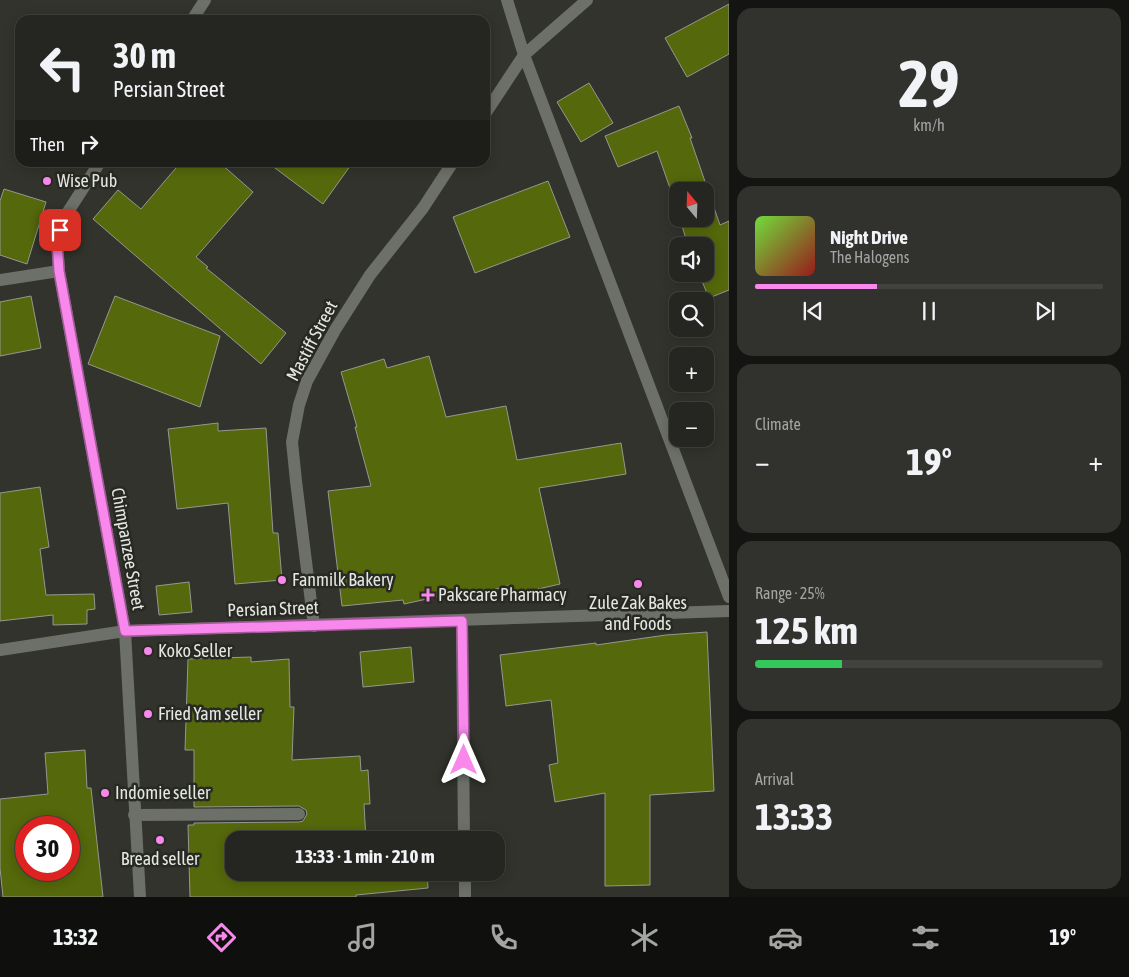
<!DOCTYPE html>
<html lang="en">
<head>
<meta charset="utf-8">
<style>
	:root { --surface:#252621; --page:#31322e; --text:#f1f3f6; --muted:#a3a5a5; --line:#42433f; --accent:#f888eb }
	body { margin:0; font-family:"Asap Condensed",sans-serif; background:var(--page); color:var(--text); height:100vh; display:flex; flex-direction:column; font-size:19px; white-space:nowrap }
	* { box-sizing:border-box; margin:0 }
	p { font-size:16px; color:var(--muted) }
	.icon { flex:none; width:28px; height:28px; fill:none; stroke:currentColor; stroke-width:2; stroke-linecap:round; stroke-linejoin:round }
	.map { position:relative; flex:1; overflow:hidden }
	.sheet { display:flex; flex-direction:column; gap:8px; padding:8px; background:#141512; width:400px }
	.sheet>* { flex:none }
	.top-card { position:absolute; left:15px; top:15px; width:475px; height:152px; border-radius:15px; box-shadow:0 2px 12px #0003,0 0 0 1px var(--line); background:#252621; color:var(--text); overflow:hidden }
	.needle { width:32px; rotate:341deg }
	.controls { position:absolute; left:669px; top:182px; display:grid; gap:10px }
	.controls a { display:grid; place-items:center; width:45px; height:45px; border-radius:10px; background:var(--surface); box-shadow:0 2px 12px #0003,0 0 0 1px var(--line); font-size:25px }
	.speed { position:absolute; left:15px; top:816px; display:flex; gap:10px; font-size:25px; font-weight:700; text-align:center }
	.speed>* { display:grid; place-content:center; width:65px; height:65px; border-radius:50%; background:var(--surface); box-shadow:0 2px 12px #0003,0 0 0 1px var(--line); line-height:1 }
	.speed .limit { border:8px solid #d22; background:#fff; color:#111 }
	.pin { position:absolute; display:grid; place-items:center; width:42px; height:42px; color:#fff; margin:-21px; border-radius:10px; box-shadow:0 2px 8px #0006 }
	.me { position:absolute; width:55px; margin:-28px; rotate:0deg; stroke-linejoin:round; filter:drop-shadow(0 0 4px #0008) }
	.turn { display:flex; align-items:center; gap:18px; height:105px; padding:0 15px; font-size:22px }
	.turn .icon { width:65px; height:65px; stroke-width:2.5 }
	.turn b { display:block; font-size:35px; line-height:42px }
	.then { display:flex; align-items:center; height:48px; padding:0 15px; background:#0003; gap:10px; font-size:19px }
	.big { font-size:38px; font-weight:700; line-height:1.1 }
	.sheet .card { flex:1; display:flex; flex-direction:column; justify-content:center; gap:8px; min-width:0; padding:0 18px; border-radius:15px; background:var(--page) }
	.sheet .dial { align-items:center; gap:0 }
	.dial b { font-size:65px; line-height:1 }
	.song { display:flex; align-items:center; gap:15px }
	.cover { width:60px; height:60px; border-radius:8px; background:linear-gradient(135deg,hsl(100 70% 55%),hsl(0 70% 35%)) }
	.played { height:5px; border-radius:2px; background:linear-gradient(90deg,var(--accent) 35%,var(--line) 35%) }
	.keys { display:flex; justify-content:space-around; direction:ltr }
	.heat { display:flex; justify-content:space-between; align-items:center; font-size:28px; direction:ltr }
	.charge { height:8px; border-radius:4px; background:linear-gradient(90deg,#34c759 25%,var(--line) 0) }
	.trip { position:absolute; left:225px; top:831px; width:280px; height:50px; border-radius:15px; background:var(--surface); box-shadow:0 2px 12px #0003,0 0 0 1px var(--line); font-weight:700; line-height:50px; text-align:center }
	.dock { display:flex; height:80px; justify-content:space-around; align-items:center; background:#0f0f0d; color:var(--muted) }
	.dock .icon { width:35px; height:35px }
	.dock .active { color:var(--accent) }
	.dock b { font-size:22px; color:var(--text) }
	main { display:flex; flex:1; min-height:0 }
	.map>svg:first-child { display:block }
	.building { fill:#55680b; stroke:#95988f; fill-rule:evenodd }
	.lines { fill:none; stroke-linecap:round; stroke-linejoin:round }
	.lane { stroke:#6d7068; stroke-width:12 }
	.street { stroke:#6d7068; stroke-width:12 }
	.route-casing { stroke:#a15899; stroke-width:12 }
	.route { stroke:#f888eb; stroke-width:9 }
	.poi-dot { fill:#f888eb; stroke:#272922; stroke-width:2 }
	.labels { text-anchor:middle; stroke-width:5; stroke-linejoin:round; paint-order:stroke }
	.poi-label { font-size:18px; fill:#e4e6e1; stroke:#272922; text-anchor:start }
	.street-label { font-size:18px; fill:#e4e6e1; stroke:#272922 }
</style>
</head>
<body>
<main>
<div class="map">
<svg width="729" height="897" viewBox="0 0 729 897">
	<rect width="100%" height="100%" fill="#31332c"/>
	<!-- building -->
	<g class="building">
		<polygon points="729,4 729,54 687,77 665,38"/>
		<polygon points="589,83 613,123 581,142 557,102"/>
		<polygon points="679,106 692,138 690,138 720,225 729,221 729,290 709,298 699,274 705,274 705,246 688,246 680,219 705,219 705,191 678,191 678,211 657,151 618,167 605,136"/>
		<polygon points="181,162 219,162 253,192 196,257 208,267 206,268 286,333 261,364 93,219 118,190 141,209"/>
		<polygon points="267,162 353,162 323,204"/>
		<polygon points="548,181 570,237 475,273 453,217"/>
		<polygon points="4,189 46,202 27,264 0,255 0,201"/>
		<polygon points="31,296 41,348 0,356 0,302"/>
		<polygon points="115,296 220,336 200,407 88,364"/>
		<polygon points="429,356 446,417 506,406 517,460 621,443 626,474 539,488 560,584 512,595 510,585 466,598 464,591 404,604 403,600 342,606 328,491 371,486 355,427 357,427 341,372 384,359 387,368"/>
		<polygon points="218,423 218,431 266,428 273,533 278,533 282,580 235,584 228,503 177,509 168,429"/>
		<polygon points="40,487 49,547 40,549 46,595 94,594 95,609 87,610 87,624 53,625 53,615 0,621 0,493"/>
		<polygon points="189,582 192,612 159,615 156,586"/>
		<polygon points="707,632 714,791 650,795 650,885 605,886 605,793 555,802 549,765 558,763 551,700 506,706 500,655 596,643 596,645 666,635"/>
		<polygon points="411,647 414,682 363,687 360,652"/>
		<polygon points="251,657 251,662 289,659 290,707 294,707 292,760 360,756 361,771 368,770 370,804 364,804 366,840 234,840 234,872 427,872 428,888 356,895 356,897 190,897 188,825 194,825 194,823 299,822 303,821 307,814 306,810 299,806 194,807 194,750 185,750 188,659"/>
		<path d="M85,750l2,38h4l12,109h-100l-3,-29v-69l48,-5 -3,-41zM26,828h43v42h-43z"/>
	</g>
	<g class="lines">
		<!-- lane -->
		<polyline class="lane" points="134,815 299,814"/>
		<!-- street -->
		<g class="street">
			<polyline points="507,0 524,55 729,597"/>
			<polyline points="192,20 205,0"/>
			<polyline points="485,114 524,55 587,0"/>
			<polyline points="100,162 64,218 57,242 59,271 125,631 140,897"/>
			<polyline points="0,280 59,271"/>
			<polyline points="462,621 464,840"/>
			<polyline points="314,626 296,481 292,442 299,405 307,381 335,330 370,275 423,208 453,162"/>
			<polyline points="0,650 125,631 729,611"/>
			<polyline points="465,872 465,897"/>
		</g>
	</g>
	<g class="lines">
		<!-- route casing -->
		<g class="route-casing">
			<polyline id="route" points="60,230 57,242 59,271 125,631 462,621 464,760"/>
		</g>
		<!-- route -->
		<use href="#route" class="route"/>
	</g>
	<!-- markers -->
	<g class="poi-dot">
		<circle cx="47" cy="181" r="5"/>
		<circle cx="282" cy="580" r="5"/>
		<circle cx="638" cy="584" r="5"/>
		<path d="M425.5 587.5h5v5h5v5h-5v5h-5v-5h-5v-5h5z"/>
		<circle cx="148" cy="651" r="5"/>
		<circle cx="148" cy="714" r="5"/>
		<circle cx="105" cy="793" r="5"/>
		<circle cx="160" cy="840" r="5"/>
	</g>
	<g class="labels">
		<!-- poi labels -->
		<g class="poi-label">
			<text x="57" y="187">Wise Pub</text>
			<text x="292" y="586">Fanmilk Bakery</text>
			<text x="438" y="601">Pakscare Pharmacy</text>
			<text x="638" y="609" text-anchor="middle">Zule Zak Bakes<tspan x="638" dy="21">and Foods</tspan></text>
			<text x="158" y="657">Koko Seller</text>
			<text x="158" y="720">Fried Yam seller</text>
			<text x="115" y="799">Indomie seller</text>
			<text x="160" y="865" text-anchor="middle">Bread seller</text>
		</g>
		<!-- street labels -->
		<g class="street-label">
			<text transform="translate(312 341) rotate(-62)" y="6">Mastiff Street</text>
			<text transform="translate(128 549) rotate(80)" y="6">Chimpanzee Street</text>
			<text transform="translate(273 609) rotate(-2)" y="6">Persian Street</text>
		</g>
	</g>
</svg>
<div class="controls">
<a><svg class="needle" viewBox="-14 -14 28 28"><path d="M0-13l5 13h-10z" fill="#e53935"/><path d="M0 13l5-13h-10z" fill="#a3a5a5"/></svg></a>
<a><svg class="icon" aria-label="sound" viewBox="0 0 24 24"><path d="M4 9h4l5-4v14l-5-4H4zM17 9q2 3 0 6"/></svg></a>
<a><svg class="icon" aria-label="search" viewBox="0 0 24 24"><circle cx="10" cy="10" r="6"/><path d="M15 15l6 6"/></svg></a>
<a>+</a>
<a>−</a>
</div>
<div class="speed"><div class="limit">30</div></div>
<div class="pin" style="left:60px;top:230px;background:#d93025"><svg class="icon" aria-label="arrive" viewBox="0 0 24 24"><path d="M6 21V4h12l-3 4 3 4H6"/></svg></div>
<svg class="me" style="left:464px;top:760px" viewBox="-20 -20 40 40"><path d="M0-17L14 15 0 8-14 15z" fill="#f888eb" stroke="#fff" stroke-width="4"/></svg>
<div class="trip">13:33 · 1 min · 210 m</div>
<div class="top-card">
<div class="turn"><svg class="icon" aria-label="left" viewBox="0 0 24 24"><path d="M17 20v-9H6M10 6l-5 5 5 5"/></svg><div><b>30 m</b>Persian Street</div></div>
<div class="then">Then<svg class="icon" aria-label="right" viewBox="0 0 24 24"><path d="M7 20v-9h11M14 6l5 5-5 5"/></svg></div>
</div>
</div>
<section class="sheet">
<div class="card dial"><b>29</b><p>km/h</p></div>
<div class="card">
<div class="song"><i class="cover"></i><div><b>Night Drive</b><p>The Halogens</p></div></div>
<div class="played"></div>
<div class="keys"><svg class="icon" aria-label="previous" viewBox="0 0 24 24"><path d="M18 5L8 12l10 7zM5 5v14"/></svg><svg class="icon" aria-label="pause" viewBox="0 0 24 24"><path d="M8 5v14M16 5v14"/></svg><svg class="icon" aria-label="next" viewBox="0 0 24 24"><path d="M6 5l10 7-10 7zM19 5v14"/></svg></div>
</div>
<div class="card"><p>Climate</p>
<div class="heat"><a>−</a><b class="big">19°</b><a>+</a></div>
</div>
<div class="card"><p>Range · 25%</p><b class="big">125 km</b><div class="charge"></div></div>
<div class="card"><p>Arrival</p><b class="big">13:33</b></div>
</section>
</main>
<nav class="dock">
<b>13:32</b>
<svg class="icon active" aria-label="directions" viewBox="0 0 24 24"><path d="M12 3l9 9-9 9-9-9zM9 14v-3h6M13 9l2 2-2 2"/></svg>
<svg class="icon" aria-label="music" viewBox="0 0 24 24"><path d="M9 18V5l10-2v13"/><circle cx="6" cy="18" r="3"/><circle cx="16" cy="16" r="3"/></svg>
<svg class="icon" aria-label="phone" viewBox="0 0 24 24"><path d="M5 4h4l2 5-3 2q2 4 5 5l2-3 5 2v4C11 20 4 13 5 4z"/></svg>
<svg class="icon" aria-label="climate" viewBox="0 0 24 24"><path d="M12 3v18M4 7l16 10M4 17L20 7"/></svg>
<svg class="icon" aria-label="car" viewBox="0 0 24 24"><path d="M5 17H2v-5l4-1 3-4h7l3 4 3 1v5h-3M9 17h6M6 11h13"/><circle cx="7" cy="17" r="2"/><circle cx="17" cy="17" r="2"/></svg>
<svg class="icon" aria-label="filters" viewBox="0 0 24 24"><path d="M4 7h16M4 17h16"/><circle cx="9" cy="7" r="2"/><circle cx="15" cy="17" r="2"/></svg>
<b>19°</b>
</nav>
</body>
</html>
